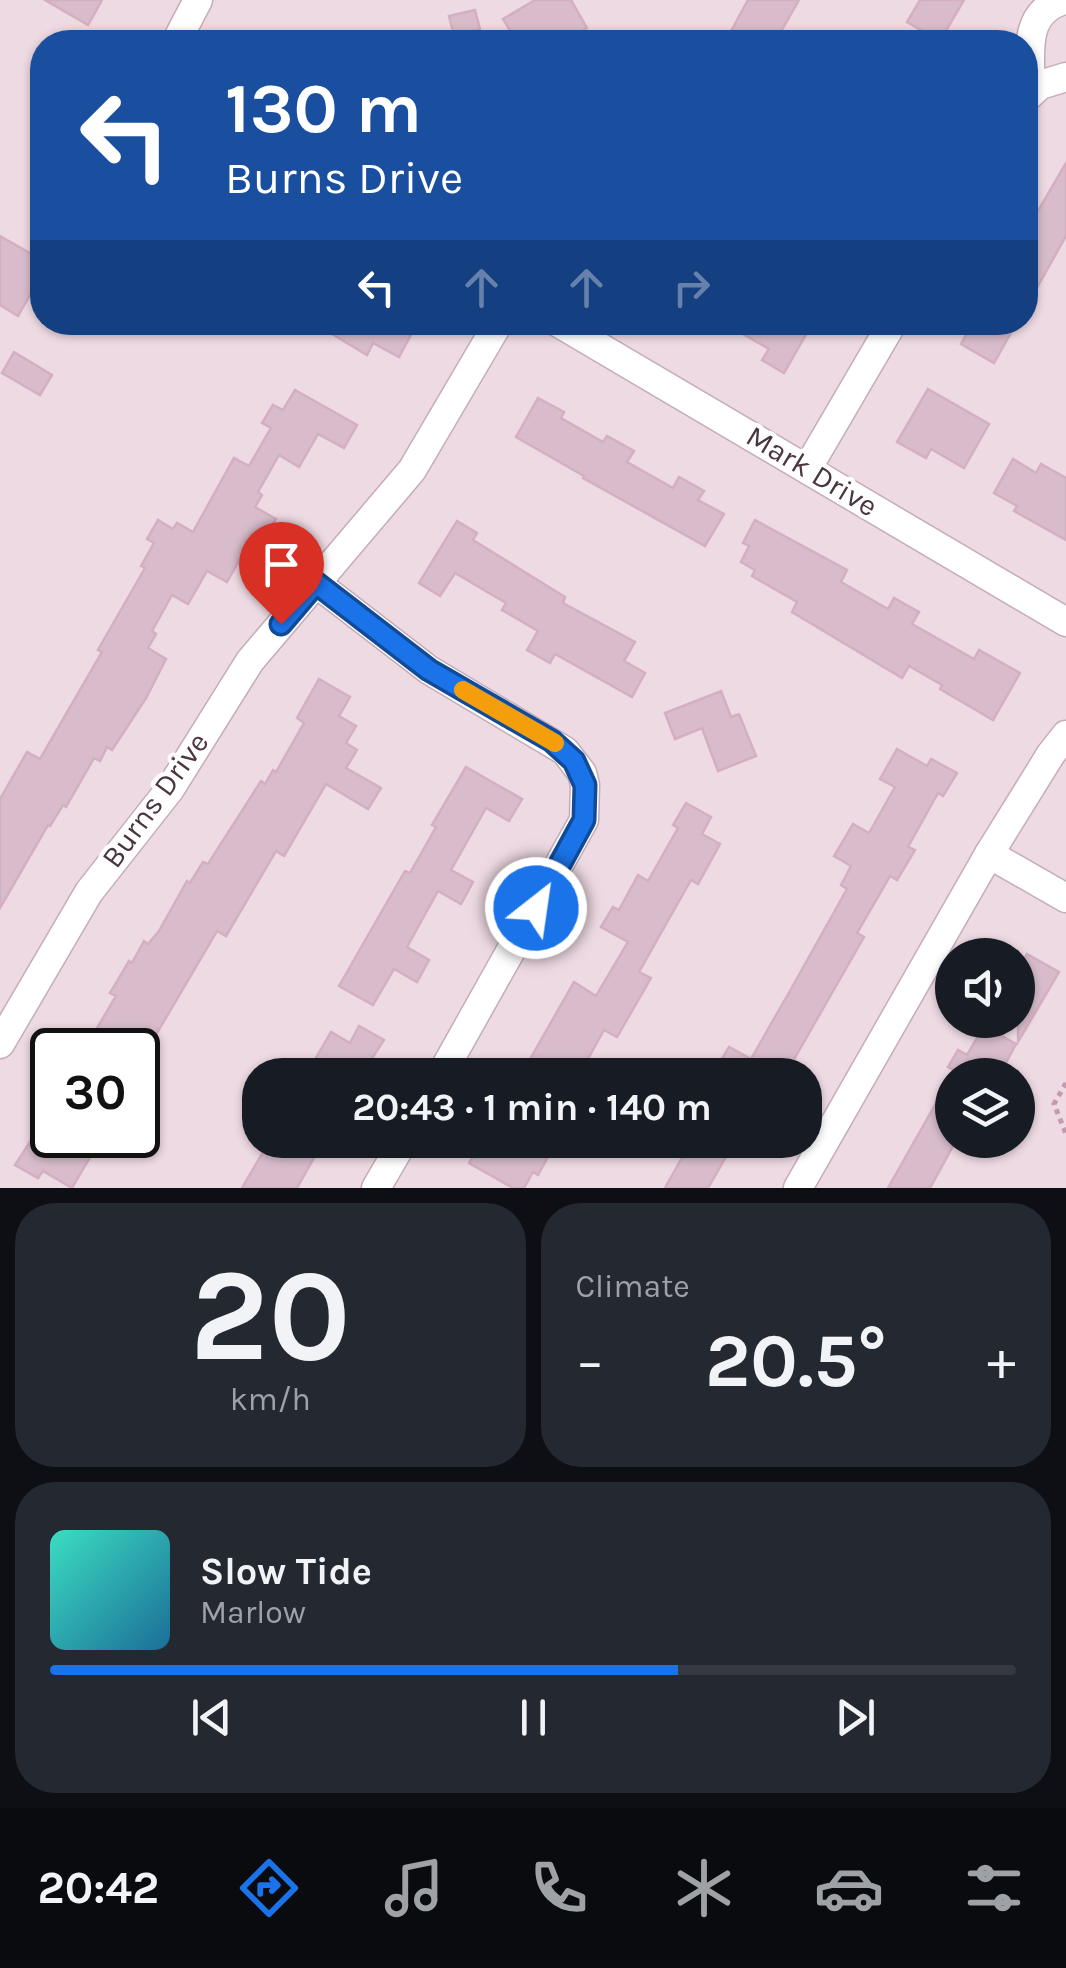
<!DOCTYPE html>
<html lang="en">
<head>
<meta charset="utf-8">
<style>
	:root { --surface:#171b24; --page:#242831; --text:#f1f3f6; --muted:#9ea1a6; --line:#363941; --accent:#1a73e8 }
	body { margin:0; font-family:Karla,sans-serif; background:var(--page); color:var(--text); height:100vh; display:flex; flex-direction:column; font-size:38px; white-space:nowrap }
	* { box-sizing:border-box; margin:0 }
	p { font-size:32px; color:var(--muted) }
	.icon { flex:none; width:55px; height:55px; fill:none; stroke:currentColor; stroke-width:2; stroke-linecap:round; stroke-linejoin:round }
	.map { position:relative; height:1188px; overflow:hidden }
	.side { display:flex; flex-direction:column; gap:15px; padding:15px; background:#0d0f14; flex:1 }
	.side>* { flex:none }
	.guide { position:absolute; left:30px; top:30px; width:1008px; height:305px; border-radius:40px; box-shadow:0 2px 8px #0004; background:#1a4fa0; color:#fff; overflow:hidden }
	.buttons { position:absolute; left:935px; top:938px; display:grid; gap:20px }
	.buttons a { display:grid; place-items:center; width:100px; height:100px; border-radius:50%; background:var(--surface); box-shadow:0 2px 8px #0004; font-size:50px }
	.speed { position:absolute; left:30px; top:1028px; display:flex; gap:20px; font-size:50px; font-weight:700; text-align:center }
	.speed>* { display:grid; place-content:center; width:130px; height:130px; border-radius:50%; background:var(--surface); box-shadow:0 2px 8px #0004; line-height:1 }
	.speed .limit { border:5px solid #111; border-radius:15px; background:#fff; color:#111 }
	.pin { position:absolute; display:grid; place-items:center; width:85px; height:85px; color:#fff; margin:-102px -42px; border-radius:50% 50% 50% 0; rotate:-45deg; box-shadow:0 0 10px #0007 }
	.pin .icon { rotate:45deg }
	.me { position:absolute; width:110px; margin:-55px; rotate:30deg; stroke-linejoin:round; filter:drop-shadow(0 0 8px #0008) }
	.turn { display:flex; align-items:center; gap:35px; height:210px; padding:0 30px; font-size:45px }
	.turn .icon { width:130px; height:130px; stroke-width:2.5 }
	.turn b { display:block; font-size:70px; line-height:85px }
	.lanes { display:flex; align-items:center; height:95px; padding:0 30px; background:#0003; justify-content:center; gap:50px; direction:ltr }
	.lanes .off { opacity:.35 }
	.big { font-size:75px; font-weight:700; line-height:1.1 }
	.side .tile { flex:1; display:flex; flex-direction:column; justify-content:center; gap:15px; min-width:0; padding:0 35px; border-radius:40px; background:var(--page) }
	.side .dial { align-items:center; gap:0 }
	.dial b { font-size:130px; line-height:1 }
	.song { display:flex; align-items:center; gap:30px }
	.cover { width:120px; height:120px; border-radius:15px; background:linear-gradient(135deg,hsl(170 70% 55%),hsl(200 70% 35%)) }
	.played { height:10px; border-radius:5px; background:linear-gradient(90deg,var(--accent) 65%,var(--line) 65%) }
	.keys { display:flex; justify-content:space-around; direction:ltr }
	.heat { display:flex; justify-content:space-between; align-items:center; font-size:55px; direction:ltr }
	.side .tiles { flex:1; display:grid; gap:15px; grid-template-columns:1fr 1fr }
	.tile:last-child { grid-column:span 2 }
	.trip { position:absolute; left:242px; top:1058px; width:580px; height:100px; border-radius:40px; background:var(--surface); box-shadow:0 2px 8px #0004; font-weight:700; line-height:100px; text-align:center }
	.tab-bar { display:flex; height:160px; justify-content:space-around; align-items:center; background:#090b0e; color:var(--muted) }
	.tab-bar .icon { width:70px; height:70px }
	.tab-bar .active { color:var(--accent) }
	.tab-bar b { font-size:45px; color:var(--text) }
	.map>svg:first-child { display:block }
	.residential { fill:#eedae3; fill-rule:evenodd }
	.building { fill:#d8bccb; stroke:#d4afc2; stroke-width:2.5 }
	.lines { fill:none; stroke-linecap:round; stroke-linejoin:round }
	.minor-casing { stroke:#c5acb9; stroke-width:31 }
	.path { stroke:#c599af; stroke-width:5; stroke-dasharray:5 5; stroke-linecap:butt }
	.minor { stroke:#fff; stroke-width:28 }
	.route-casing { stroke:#114b97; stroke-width:25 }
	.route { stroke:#1a73e8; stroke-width:18 }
	.slow { stroke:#f59e0b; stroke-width:18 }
	.labels { text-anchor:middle; stroke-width:9; stroke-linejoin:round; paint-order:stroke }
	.street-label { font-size:30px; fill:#4a3640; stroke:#fff }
</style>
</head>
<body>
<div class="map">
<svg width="1066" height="1188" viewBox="0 0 1066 1188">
	<rect width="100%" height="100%" fill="#f6e8ee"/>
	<!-- residential -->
	<path class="residential" d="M0,0h1066v1188h-1066zM42,42h983v280h-983zM952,955h66v65h-66zM52,1050h86v85h-86zM260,1075h545v65h-545zM952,1075h66v65h-66z"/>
	<!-- building -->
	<g class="building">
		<polygon points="45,0 102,0 88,25"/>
		<polygon points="535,0 571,0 587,28 580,32 586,42 517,42 503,19"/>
		<polygon points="748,0 799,0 775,42 747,42 730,33"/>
		<polygon points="920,0 964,0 940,41 907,22"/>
		<polygon points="475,10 480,29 454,36 449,16"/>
		<polygon points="1066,163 1066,236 1025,309 1025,220 1031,223"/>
		<polygon points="0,236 42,260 42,274 18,316 0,305"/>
		<polygon points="312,322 418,322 399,357 373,343 367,355"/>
		<polygon points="722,322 793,322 808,331 784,373 762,360 769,349"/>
		<polygon points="973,322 1017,322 994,363 961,344"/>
		<polygon points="14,352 52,375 40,395 2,373"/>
		<polygon points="928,389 989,424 964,468 931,449 926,458 897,442"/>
		<polygon points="295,390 357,425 344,448 318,434 299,467 279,455 258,492 262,495 255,507 276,519 263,542 253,536 227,582 207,571 188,604 172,595 152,631 156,634 148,648 166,659 146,698 112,750 107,747 100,761 94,758 66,807 63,805 50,826 48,825 0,908 0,799 27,752 40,759 102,652 98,650 145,568 141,566 154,543 147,539 158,520 173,529 177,523 193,532 234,458 249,466 271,428 262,423 273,405 283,410"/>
		<polygon points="538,398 564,412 561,418 603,442 607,436 634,451 627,462 673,488 679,477 704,491 698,500 724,514 705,546 583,478 584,476 516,437"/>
		<polygon points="1013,459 1036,473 1041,464 1066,478 1066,540 1014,511 1017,506 994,493"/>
		<polygon points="755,520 847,570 841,582 888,609 894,598 919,612 912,624 974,659 979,650 1020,673 993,720 940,689 942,685 909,666 902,678 792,612 797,602 752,576 755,570 741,562 749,546 743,543"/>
		<polygon points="457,521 477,533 473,540 565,597 563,603 635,642 624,661 645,673 632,697 555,654 550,663 527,650 538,631 502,610 506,603 455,573 440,596 419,583"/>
		<polygon points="319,679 350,697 339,716 356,726 346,743 357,750 346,768 381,788 368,809 326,784 284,856 276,851 226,936 217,931 147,1050 84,1050 116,996 110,993 129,961 132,963 144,941 148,944 159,931 187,881 190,883 203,862 208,864 261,781 265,784 273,770 276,772 304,723 297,718"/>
		<polygon points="721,691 731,717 739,714 756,756 718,771 702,728 675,739 665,713"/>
		<polygon points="897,749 927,766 931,759 957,773 943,796 938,793 908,847 915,850 897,880 890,876 857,933 864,937 785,1075 712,1075 729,1047 751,1059 791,989 847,889 841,885 851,866 834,856 853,824 869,833 895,787 880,779"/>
		<polygon points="466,767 522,799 509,821 486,808 451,870 473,882 461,904 438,891 407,947 429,960 417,982 394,969 373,1005 339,986 405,871 410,873 436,827 432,825"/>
		<polygon points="686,803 711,817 702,834 720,844 698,884 691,880 639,972 651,978 617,1037 604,1030 579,1075 521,1075 574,982 596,996 628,942 601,927 613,907 619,910 638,875 648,881 678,828 673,825"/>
		<polygon points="1027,954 1059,972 1018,1042 1018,970"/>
		<polygon points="359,1026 384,1040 361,1075 306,1075 331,1032 350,1043"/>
		<polygon points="984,1026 1016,1044 1000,1074 1002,1075 955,1075 957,1072 948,1067 958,1050 967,1055"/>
		<polygon points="952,1075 952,1148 930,1188 888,1188"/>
		<polygon points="52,1108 52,1135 103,1135 72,1188 43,1171 38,1178 15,1165"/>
		<polygon points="270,1140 324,1140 297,1188 242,1188"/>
		<polygon points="512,1140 557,1140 538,1175 533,1172 524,1188 513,1188 469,1163 482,1141 504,1154"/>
		<polygon points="692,1140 700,1140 727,1155 708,1188 665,1188"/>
	</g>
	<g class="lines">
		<!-- minor casing -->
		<g class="minor-casing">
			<g id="minor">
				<polyline points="176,42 198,0"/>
				<path d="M1031,91c-1,-36 -9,-80 34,-91"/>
				<polyline points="1025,99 1040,85 1066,77"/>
				<polyline points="557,322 1066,622"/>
				<polyline points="807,469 893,322"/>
				<polyline points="316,583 429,670 565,751 582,773 585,785 584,820 441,1075"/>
				<polyline points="989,854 1066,898"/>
				<polyline points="0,1044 89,892 170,789 250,661 412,470 499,322"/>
				<polyline points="376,1188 404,1140"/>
				<polyline points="798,1188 989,854 1051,754 1066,735"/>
			</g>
		</g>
		<!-- path -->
		<polyline class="path" points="1066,1083 1054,1104 1066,1134"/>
		<!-- minor -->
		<use href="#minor" class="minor"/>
	</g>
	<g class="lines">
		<!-- route casing -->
		<g class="route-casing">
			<polyline id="route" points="281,624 316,583 429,670 552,741 574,761 585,785 584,820 536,908"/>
		</g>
		<!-- route -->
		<use href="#route" class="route"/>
		<!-- slow -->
		<polyline class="slow" points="463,690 555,743"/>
	</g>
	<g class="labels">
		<!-- street labels -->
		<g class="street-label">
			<text transform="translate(812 471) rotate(31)" y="10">Mark Drive</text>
			<text transform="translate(155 800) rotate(-54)" y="10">Burns Drive</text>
		</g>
	</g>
</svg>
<div class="buttons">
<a><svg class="icon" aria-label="sound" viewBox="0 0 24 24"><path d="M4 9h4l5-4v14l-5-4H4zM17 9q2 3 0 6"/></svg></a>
<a><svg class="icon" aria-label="layers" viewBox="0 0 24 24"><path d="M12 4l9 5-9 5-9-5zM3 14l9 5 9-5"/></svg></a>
</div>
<div class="speed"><div class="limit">30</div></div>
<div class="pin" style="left:281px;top:624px;background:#d93025"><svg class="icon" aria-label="arrive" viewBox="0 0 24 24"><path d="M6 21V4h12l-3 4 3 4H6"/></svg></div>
<svg class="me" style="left:536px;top:908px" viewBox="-20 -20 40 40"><circle r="17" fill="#1a73e8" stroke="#fff" stroke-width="3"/><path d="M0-11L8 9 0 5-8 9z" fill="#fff"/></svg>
<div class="trip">20:43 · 1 min · 140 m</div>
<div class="guide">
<div class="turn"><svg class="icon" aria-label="left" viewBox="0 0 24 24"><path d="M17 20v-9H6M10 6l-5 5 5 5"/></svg><div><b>130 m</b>Burns Drive</div></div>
<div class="lanes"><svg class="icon" aria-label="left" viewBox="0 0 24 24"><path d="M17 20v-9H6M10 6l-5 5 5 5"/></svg><svg class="icon off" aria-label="ahead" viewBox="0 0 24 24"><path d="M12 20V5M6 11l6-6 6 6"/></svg><svg class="icon off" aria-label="ahead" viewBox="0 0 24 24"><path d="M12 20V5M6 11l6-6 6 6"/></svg><svg class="icon off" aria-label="right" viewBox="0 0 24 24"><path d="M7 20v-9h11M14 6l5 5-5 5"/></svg></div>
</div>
</div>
<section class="side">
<div class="tiles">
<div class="tile dial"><b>20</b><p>km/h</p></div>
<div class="tile"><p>Climate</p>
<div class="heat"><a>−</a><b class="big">20.5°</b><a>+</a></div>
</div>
<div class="tile">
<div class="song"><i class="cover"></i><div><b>Slow Tide</b><p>Marlow</p></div></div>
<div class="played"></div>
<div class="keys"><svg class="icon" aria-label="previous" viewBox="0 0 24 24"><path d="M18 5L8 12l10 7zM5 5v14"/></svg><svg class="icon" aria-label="pause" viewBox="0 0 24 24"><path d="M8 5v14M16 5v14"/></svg><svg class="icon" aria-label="next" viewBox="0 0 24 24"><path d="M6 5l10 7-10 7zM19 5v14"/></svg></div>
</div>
</div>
</section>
<nav class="tab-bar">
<b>20:42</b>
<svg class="icon active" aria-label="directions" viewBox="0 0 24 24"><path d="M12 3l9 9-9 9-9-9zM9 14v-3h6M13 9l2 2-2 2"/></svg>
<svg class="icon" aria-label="music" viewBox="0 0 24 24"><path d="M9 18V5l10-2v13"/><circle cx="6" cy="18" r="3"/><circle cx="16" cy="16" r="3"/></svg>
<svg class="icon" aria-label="phone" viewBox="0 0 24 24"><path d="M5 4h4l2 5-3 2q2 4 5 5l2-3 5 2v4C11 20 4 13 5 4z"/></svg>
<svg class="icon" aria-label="climate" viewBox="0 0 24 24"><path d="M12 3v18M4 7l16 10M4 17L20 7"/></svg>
<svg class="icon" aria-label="car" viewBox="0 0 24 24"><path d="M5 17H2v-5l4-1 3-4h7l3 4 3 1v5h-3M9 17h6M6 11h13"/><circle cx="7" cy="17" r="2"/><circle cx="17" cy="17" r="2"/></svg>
<svg class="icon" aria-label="filters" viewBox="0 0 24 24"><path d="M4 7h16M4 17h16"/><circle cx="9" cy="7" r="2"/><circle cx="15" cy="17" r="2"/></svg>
</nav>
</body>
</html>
